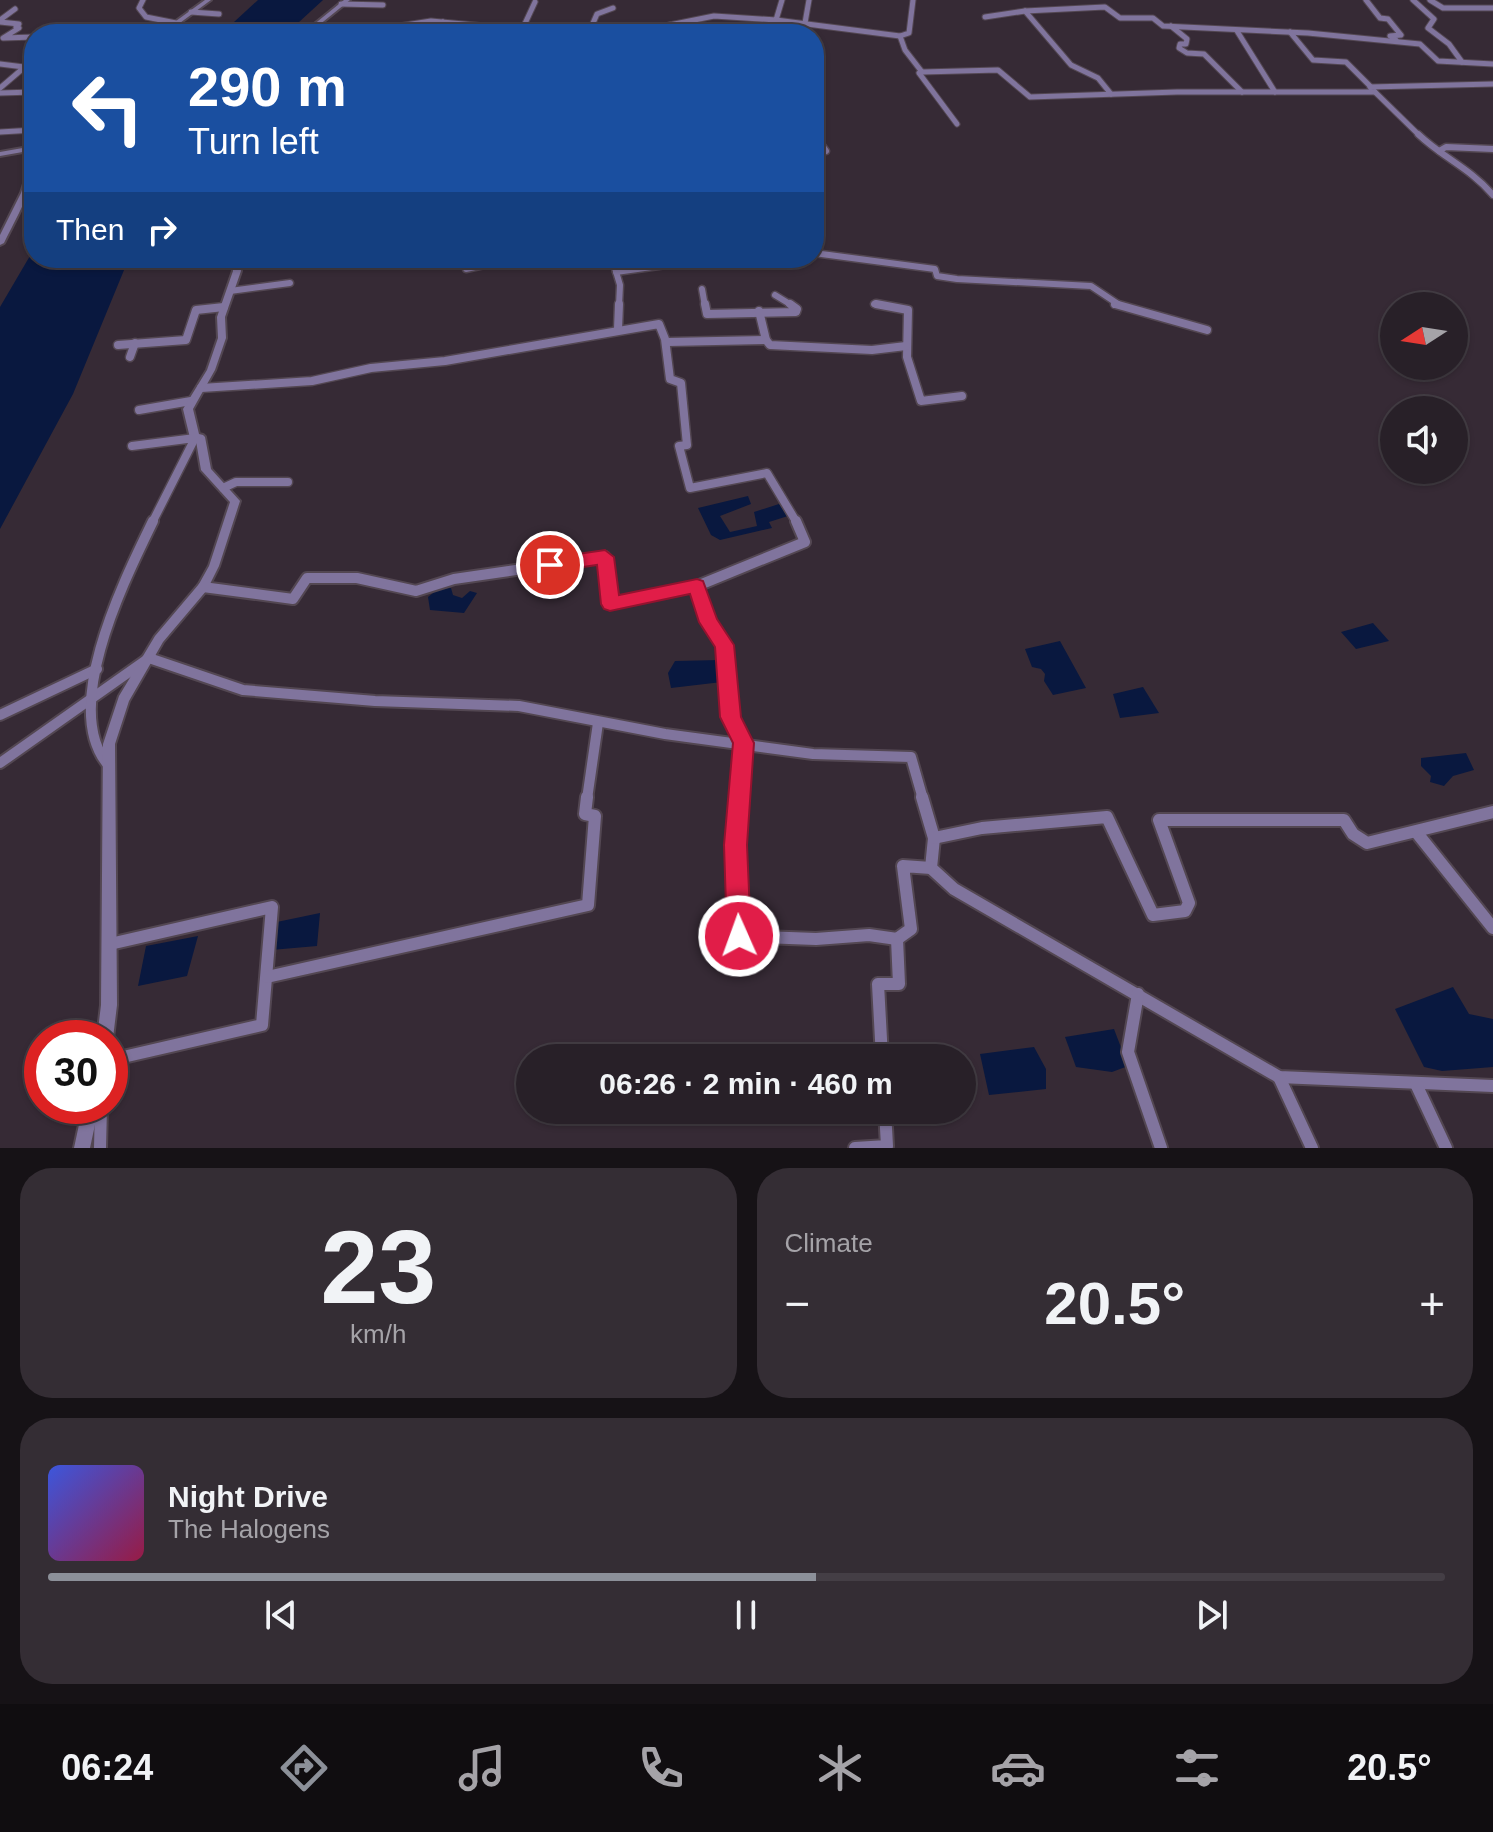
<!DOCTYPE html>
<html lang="en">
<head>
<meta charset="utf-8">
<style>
	:root { --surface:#282028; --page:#342d34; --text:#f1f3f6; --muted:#a5a3a8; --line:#443e45; --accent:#8c9099 }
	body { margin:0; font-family:Helvetica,sans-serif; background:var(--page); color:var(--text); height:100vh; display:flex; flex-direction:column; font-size:30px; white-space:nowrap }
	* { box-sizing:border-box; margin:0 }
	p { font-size:26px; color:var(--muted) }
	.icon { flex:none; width:44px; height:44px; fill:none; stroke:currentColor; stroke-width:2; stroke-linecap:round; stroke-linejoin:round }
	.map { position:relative; height:1148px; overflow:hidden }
	.sheet { display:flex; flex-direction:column; gap:20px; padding:20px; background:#161216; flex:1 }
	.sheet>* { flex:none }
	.guide { position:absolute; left:24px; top:24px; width:800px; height:244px; border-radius:32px; box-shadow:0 2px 6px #0004,0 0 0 2px var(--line); background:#1a4fa0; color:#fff; overflow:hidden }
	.needle { width:52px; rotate:258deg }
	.buttons { position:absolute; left:1380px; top:292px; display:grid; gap:16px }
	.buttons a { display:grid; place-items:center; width:88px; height:88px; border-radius:50%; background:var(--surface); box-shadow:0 2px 6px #0004,0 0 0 2px var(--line); font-size:40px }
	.speed { position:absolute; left:24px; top:1020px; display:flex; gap:16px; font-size:40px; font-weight:700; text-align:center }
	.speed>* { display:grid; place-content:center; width:104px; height:104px; border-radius:50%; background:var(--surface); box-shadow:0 2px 6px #0004,0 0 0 2px var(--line); line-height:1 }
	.speed .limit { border:12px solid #d22; background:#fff; color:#111 }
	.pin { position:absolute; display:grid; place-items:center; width:68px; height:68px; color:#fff; margin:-34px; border:4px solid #fff; border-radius:50%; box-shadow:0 2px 8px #0007 }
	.me { position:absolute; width:88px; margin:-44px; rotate:358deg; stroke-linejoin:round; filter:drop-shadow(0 0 6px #0008) }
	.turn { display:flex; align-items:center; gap:28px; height:168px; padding:0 32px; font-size:36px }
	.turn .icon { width:104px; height:104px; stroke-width:2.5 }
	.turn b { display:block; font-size:56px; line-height:68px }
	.then { display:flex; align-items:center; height:76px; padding:0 32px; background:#0003; gap:16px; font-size:30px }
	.big { font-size:60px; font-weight:700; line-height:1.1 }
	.sheet .tile { flex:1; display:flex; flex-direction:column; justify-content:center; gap:12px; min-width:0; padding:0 28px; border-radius:32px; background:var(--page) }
	.sheet .dial { align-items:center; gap:0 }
	.dial b { font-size:104px; line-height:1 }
	.song { display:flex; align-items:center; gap:24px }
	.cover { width:96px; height:96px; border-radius:12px; background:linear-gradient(135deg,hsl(230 70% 55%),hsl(340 70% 35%)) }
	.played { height:8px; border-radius:4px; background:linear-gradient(90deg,var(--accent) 55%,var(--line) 55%) }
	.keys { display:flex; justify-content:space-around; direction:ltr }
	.heat { display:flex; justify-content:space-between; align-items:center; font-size:44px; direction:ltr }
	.sheet .tiles { flex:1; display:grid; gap:20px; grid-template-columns:1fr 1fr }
	.tile:last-child { grid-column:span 2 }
	.trip { position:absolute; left:516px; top:1044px; width:460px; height:80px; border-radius:40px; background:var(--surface); box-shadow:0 2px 6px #0004,0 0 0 2px var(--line); font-weight:700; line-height:80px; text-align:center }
	.tab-bar { display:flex; height:128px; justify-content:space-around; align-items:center; background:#100d10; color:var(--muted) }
	.tab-bar .icon { width:56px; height:56px }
	.tab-bar .selected { color:var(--accent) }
	.tab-bar b { font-size:36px; color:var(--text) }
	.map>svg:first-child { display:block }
	.water { fill:#09183f }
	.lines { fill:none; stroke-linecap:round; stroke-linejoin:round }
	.minor-far4-casing { stroke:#534752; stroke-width:7 }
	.minor-far3-casing { stroke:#534752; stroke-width:9 }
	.minor-far2-casing { stroke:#534752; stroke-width:11 }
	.minor-far1-casing { stroke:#534752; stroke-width:14 }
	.minor-casing { stroke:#534752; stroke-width:16 }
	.tertiary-casing { stroke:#534752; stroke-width:4 }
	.minor-far4 { stroke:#80749d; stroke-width:5 }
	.minor-far3 { stroke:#80749d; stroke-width:6 }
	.minor-far2 { stroke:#80749d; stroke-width:8 }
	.minor-far1 { stroke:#80749d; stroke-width:10 }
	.minor { stroke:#80749d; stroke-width:12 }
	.tertiary { fill:#80749d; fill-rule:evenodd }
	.route { fill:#e11d48; stroke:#92132f; stroke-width:2 }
</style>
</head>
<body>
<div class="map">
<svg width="1493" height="1148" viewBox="0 0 1493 1148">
	<rect width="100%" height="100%" fill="#362a35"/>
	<!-- water -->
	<g class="water">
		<polygon points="258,0 323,0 286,34 221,34"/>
		<polygon points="34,249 34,258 129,258 73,394 0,529 0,307"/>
		<polygon points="748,496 751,504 720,516 730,532 757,526 754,512 779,504 788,516 769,522 772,528 720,540 711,535 698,508"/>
		<polygon points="451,588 453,595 462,598 470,591 477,593 464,613 430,610 428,597 438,589"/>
		<polygon points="1373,623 1389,641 1356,649 1341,632"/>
		<polygon points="1060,641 1086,688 1053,695 1044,681 1045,674 1041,669 1032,667 1025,649"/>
		<polygon points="720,660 722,682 671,688 668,673 675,661"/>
		<polygon points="1143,687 1159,713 1120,718 1113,694"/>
		<polygon points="1466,753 1474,770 1453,776 1444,786 1430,782 1431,776 1421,766 1421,758"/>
		<polygon points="320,913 317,946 271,950 272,923"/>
		<polygon points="198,936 187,976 138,986 146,946"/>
		<polygon points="1453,987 1469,1014 1493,1019 1493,1067 1442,1071 1424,1067 1395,1009"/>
		<polygon points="1114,1029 1128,1066 1112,1072 1076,1067 1065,1037"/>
		<polygon points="1034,1047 1046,1069 1046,1089 989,1095 980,1054"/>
	</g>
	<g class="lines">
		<!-- minor-far4 casing -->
		<g class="minor-far4-casing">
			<g id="minor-far4">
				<polyline points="143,0 139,8 146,17 176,23"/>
				<polyline points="1366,0 1380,18 1388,19 1401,35 1390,36 1396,40"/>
				<polyline points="1413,0 1434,19 1428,28 1449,44 1462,62"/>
				<polyline points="1430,0 1443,8 1493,8"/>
				<polyline points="341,4 383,5"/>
				<polyline points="1025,11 1071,65 1098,78 1111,94"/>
				<polyline points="191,12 219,14"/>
				<polyline points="985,17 1025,11 1105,7 1120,18 1153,18 1163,26 1308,33 1420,44 1438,61 1493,64"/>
				<polyline points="0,20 15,9"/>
				<polyline points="0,22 19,24 16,27 19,28 3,38 34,37"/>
				<polyline points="805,23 809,0"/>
				<polyline points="670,25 678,31 694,30 700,34"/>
				<polyline points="1171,26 1187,39 1186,44 1180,44 1179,48 1187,53 1204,54 1242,92"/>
				<polyline points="522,30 535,2"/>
				<polyline points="590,30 597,14 613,8"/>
				<polyline points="1237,31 1275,92"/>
				<polyline points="307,32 380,29 431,21 528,30 640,31 714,16 776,20 782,0"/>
				<polyline points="1290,32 1313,60 1346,62 1371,87"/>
				<polyline points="434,34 443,22"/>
				<polyline points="781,34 776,20 900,36 909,33 913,0"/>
				<polyline points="900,36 905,50 922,72 919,73 957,124"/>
				<polyline points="0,64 24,67"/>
				<polyline points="922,72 998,70 1030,97 1177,92 1375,92 1370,87 1493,84"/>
				<polyline points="0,88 34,59"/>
				<polyline points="1375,92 1420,136"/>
				<polyline points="0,93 34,92"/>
				<polyline points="0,132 34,130"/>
			</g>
		</g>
		<!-- minor-far3 casing -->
		<g class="minor-far3-casing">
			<g id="minor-far3">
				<polyline points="814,134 826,151"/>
				<path d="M1418,134c25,24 52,34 75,61"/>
				<polyline points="1439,151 1446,147 1493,149"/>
				<polyline points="814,253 935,269 937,276 957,279 1091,286 1121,306"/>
				<polyline points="464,258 466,269 516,258"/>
				<polyline points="612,258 620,285 619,306"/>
				<polyline points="616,272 666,265 673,258"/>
				<polyline points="702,289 705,306"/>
				<polyline points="230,291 290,283"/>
				<polyline points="775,295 793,306"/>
				<polyline points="874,304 888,306"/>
			</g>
		</g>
		<!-- minor-far2 casing -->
		<g class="minor-far2-casing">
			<g id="minor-far2">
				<polyline points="705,304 707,314 796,312 797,309 790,304"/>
				<polyline points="876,304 908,310 907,357 921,401 962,396"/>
				<polyline points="1115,304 1207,330"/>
				<polyline points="759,311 766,340"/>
				<polyline points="618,329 619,304"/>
				<polyline points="668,342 766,340 770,345 872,350 906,346"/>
				<polyline points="118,345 186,340 196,310 224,307"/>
				<polyline points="130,357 135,343"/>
				<polyline points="201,388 312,381 371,368 445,361 659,324 665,339 670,379 681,383 687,445 679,446 690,488 767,473 797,523"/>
				<polyline points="139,410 191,401"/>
				<polyline points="132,446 195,438 152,523"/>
				<polyline points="223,488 236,482 288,482"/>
			</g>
		</g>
		<!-- minor-far1 casing -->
		<g class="minor-far1-casing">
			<g id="minor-far1">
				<polyline points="697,586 708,622 724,645 731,717 743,743 739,799"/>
				<polyline points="203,587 293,599 307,578 357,578 416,591 454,579 605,557 610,604 697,586 805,542 796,521"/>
				<polyline points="0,715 97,669"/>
				<polyline points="0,763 149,658 243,690 375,701 519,706 665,734 813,754 911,757 923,799"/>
				<path d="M109,766c-50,-57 16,-187 44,-245"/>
				<polyline points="587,799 598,723"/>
			</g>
		</g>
		<!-- minor casing -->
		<g class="minor-casing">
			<g id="minor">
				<polyline points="739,797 736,845 739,936 816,939 869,935 897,939"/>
				<polyline points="922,797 934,838 931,868 954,889 1279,1077 1493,1086"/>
				<polyline points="1417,833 1493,928"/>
				<polyline points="934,838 982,828 1107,817 1153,915 1185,911 1189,903 1159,820 1344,820 1353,834 1367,843 1493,812"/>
				<polyline points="110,944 272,907 262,1025 110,1060"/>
				<polyline points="267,977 588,905 595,816 585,814 587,797"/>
				<polyline points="1138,994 1128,1052 1161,1148"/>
				<polyline points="882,1058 878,984 899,984 897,939 911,929 903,866 931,868"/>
				<polyline points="1279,1077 1312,1148"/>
				<polyline points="1416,1084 1446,1148"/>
				<polyline points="100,1148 101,1106"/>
				<polyline points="855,1148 887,1146 885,1110"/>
			</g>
		</g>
		<!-- tertiary casing -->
		<g class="tertiary-casing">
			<g id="tertiary">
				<polygon points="205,0 211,0 165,34 158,34"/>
				<polygon points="344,0 350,0 308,34 302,34"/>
				<polygon points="34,146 34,150 0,156 0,152"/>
				<path d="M34,160c0,30 -17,56 -30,83l-4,2v-10l21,-42 10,-31z"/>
				<polygon points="231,258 239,258 241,271 225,317 226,338 215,370 193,409 199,434 203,435 205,437 211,469 240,501 219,566 207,590 163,642 129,701 115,744 117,1005 113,1038 110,1044 110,1038 97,1038 101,1005 103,744 119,696 155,636 199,584 209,566 230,502 201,470 196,441 190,438 183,409 207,370 218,338 217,317 233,271"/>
				<polygon points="83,1106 99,1106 90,1148 74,1148"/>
			</g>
		</g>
		<!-- minor-far4 -->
		<use href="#minor-far4" class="minor-far4"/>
		<!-- minor-far3 -->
		<use href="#minor-far3" class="minor-far3"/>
		<!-- minor-far2 -->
		<use href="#minor-far2" class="minor-far2"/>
		<!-- minor-far1 -->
		<use href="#minor-far1" class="minor-far1"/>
		<!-- minor -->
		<use href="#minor" class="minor"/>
		<!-- tertiary -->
		<use href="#tertiary" class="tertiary"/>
	</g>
	<!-- route -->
	<polygon class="route" points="605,550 614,557 619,595 697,579 703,581 717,619 734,645 741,717 754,743 747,845 751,936 748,944 739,948 731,944 727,936 724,845 733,743 720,717 715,647 699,622 690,594 610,611 604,609 601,604 597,565 550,572 541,565 550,558"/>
</svg>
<div class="buttons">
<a><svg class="needle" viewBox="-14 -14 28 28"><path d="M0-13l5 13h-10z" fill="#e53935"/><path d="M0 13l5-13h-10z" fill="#a5a3a8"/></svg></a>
<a><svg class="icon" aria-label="sound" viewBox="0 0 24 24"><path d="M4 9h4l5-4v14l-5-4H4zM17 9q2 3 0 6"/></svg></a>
</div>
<div class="speed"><div class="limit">30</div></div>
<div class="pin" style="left:550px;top:565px;background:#d93025"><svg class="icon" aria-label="arrive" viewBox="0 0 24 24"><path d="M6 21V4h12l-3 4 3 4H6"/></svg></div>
<svg class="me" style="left:739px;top:936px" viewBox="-20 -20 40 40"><circle r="17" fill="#e11d48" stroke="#fff" stroke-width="3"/><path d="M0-11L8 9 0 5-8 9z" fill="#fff"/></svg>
<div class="trip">06:26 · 2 min · 460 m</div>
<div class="guide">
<div class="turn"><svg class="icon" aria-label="left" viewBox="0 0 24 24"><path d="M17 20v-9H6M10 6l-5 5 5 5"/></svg><div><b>290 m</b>Turn left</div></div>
<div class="then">Then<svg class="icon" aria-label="right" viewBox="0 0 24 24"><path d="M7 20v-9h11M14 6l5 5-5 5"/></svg></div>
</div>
</div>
<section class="sheet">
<div class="tiles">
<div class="tile dial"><b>23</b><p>km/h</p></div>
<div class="tile"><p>Climate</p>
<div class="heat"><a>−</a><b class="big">20.5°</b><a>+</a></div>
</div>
<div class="tile">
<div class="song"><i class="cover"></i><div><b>Night Drive</b><p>The Halogens</p></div></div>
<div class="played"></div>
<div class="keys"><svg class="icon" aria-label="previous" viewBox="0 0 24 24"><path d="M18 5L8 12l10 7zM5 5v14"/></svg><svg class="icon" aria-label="pause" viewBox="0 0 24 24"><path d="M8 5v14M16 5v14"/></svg><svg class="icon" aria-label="next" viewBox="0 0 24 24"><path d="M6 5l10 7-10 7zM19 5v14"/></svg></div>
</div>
</div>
</section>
<nav class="tab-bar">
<b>06:24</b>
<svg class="icon selected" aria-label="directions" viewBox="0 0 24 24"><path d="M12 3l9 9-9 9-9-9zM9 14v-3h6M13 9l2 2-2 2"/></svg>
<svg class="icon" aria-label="music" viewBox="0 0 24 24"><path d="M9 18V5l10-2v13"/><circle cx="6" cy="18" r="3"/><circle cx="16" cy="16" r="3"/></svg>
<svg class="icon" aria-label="phone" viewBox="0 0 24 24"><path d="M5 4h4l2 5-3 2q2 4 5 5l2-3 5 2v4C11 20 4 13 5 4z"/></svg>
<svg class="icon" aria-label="climate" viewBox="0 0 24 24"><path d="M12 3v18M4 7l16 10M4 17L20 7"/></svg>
<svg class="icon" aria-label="car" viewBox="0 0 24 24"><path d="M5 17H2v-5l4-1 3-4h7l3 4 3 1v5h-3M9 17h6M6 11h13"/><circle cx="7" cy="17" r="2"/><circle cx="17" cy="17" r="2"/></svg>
<svg class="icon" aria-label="filters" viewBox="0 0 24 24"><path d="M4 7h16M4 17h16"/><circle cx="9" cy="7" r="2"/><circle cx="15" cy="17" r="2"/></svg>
<b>20.5°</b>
</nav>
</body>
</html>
